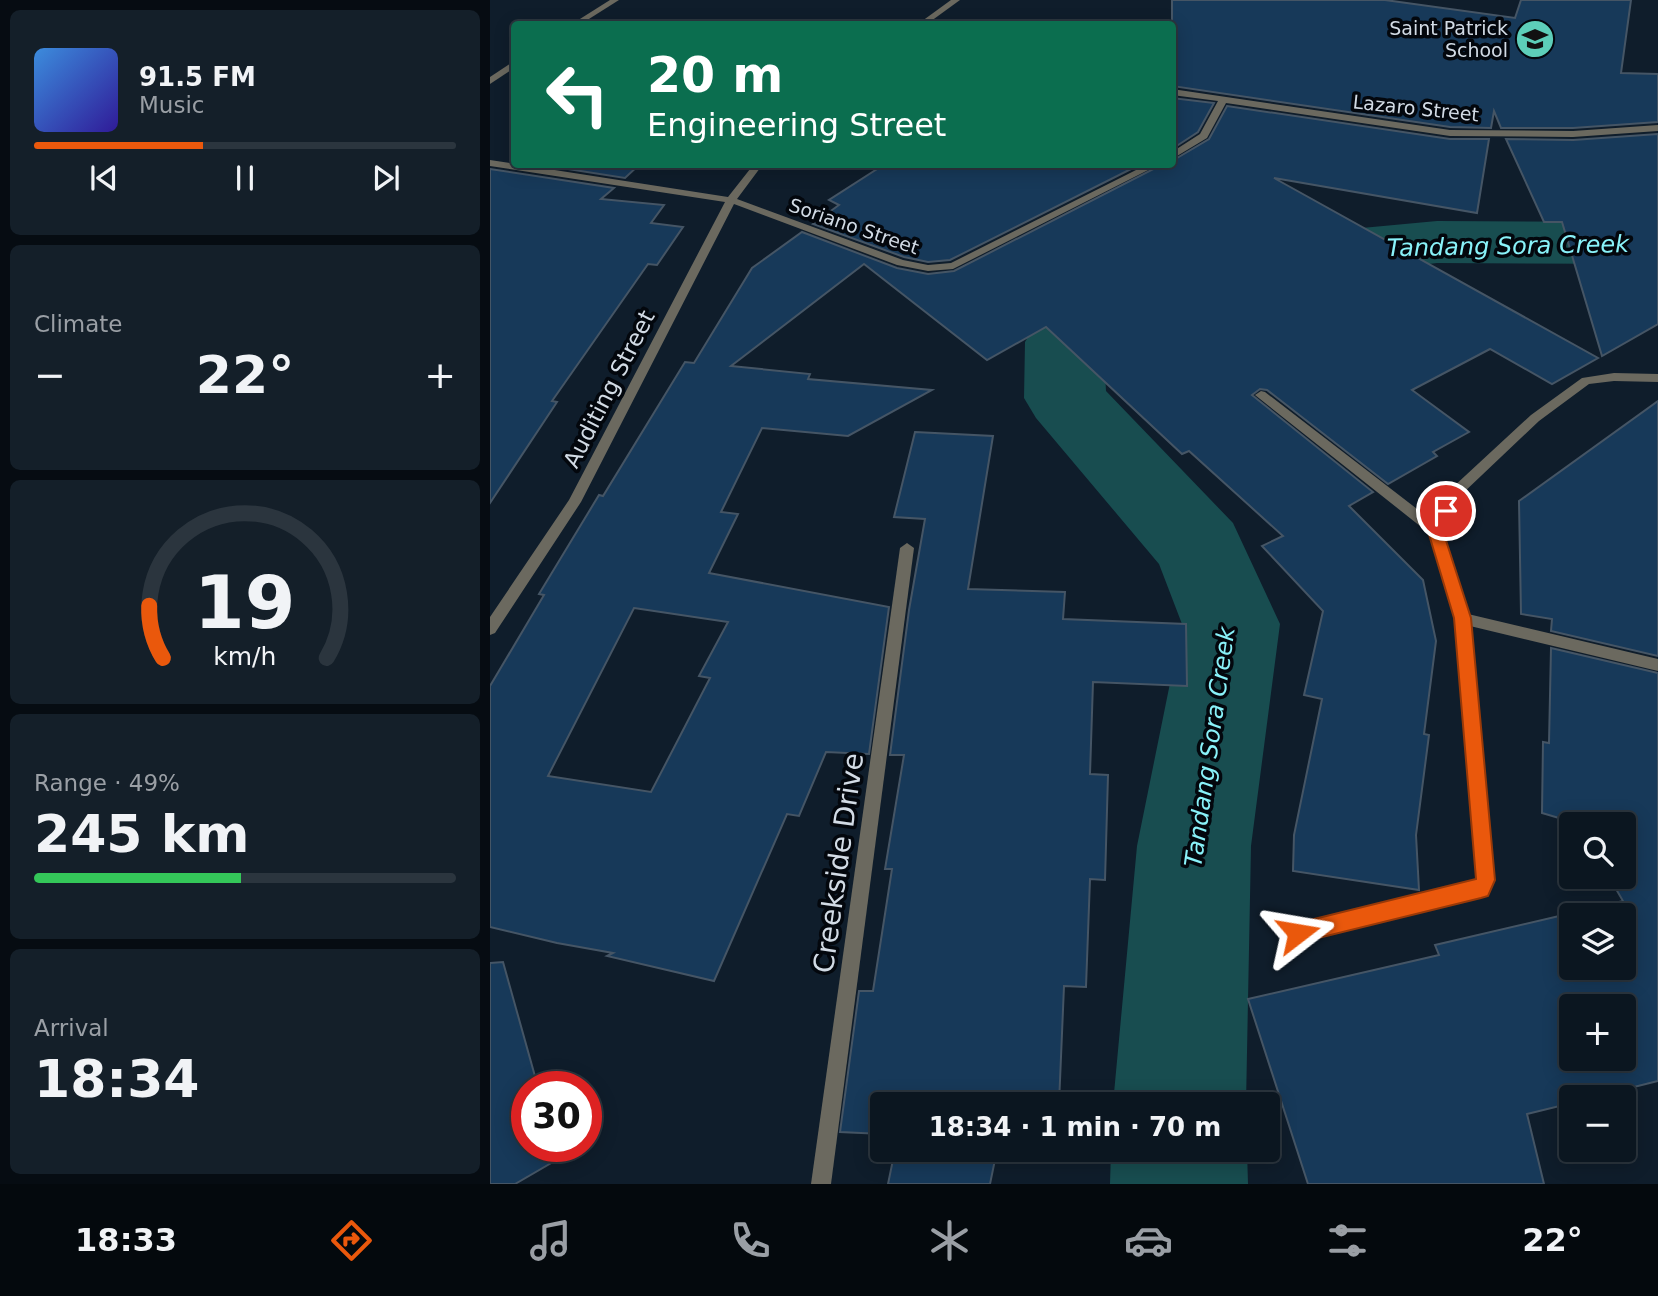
<!DOCTYPE html>
<html lang="en">
<head>
<meta charset="utf-8">
<style>
	:root { --surface:#0b1620; --page:#141f29; --text:#f1f3f6; --muted:#9a9fa5; --line:#2b353e; --accent:#ea580c }
	body { margin:0; font-family:"DejaVu Sans",sans-serif; background:var(--page); color:var(--text); height:100vh; display:flex; flex-direction:column; font-size:26px; white-space:nowrap }
	* { box-sizing:border-box; margin:0 }
	p { font-size:23px; color:var(--muted) }
	.icon { flex:none; width:38px; height:38px; fill:none; stroke:currentColor; stroke-width:2; stroke-linecap:round; stroke-linejoin:round }
	.map { position:relative; flex:1; overflow:hidden }
	.sheet { display:flex; flex-direction:column; gap:10px; padding:10px; background:#060c12; width:490px }
	.sheet>* { flex:none }
	.guide { position:absolute; left:21px; top:21px; width:665px; height:147px; border-radius:7px; box-shadow:0 4px 18px #0003,0 0 0 2px var(--line); background:#0b6e4f; color:#fff; overflow:hidden }
	.fabs { position:absolute; left:1069px; top:812px; display:grid; gap:14px }
	.fabs a { display:grid; place-items:center; width:77px; height:77px; border-radius:7px; background:var(--surface); box-shadow:0 4px 18px #0003,0 0 0 2px var(--line); font-size:35px }
	.speed { position:absolute; left:21px; top:1071px; display:flex; gap:14px; font-size:35px; font-weight:700; text-align:center }
	.speed>* { display:grid; place-content:center; width:91px; height:91px; border-radius:50%; background:var(--surface); box-shadow:0 4px 18px #0003,0 0 0 2px var(--line); line-height:1 }
	.speed .limit { border:10px solid #d22; background:#fff; color:#111 }
	.pin { position:absolute; display:grid; place-items:center; width:60px; height:60px; color:#fff; margin:-30px; border:4px solid #fff; border-radius:50%; box-shadow:0 2px 7px #0007 }
	.me { position:absolute; width:77px; margin:-38px; rotate:76deg; stroke-linejoin:round; filter:drop-shadow(0 0 5px #0008) }
	.turn { display:flex; align-items:center; gap:24px; height:147px; padding:0 21px; font-size:32px }
	.turn .icon { width:91px; height:91px; stroke-width:2.5 }
	.turn b { display:block; font-size:49px; line-height:60px }
	.big { font-size:52px; font-weight:800; line-height:1.1 }
	.sheet .card { flex:1; display:flex; flex-direction:column; justify-content:center; gap:10px; min-width:0; padding:0 24px; border-radius:10px; background:var(--page) }
	.sheet .dial { align-items:center; gap:0 }
	.dial svg { height:182px; overflow:visible; fill:none; stroke:var(--line); stroke-width:7; stroke-linecap:round; text-anchor:middle }
	.dial text { fill:var(--text); stroke:none }
	.song { display:flex; align-items:center; gap:21px }
	.cover { width:84px; height:84px; border-radius:10px; background:linear-gradient(135deg,hsl(210 70% 55%),hsl(250 70% 35%)) }
	.played { height:7px; border-radius:4px; background:linear-gradient(90deg,var(--accent) 40%,var(--line) 40%) }
	.keys { display:flex; justify-content:space-around; direction:ltr }
	.heat { display:flex; justify-content:space-between; align-items:center; font-size:38px; direction:ltr }
	.charge { height:10px; border-radius:5px; background:linear-gradient(90deg,#34c759 49%,var(--line) 0) }
	.trip { position:absolute; left:380px; top:1092px; width:410px; height:70px; border-radius:7px; background:var(--surface); box-shadow:0 4px 18px #0003,0 0 0 2px var(--line); font-weight:800; line-height:70px; text-align:center }
	.tabs { display:flex; height:112px; justify-content:space-around; align-items:center; background:#04090d; color:var(--muted) }
	.tabs .icon { width:49px; height:49px }
	.tabs .on { color:var(--accent) }
	.tabs b { font-size:32px; color:var(--text) }
	main { display:flex; flex:1; min-height:0 }
	.map>svg:first-child { display:block }
	.lines { fill:none; stroke-linecap:round; stroke-linejoin:round }
	.river { fill:#184d50; fill-rule:evenodd }
	.building { fill:#173959; stroke:#455565; stroke-width:2; fill-rule:evenodd }
	.minor { fill:#6b695f; fill-rule:evenodd }
	.tertiary { fill:#6b695f; fill-rule:evenodd }
	.route { fill:#ea580c; stroke:#983908; stroke-width:2 }
	.labels { text-anchor:middle; stroke-width:7; stroke-linejoin:round; paint-order:stroke }
	.far-poi-label { font-size:19px; fill:#d2dbe5; stroke:#03070d; text-anchor:end }
	.far-street-label { font-size:19px; fill:#d2dbe5; stroke:#03070d }
	.street-label { font-size:23px; fill:#d2dbe5; stroke:#03070d }
	.water-label { font-size:24px; font-style:italic; fill:#89f2f9; stroke:#03070d }
	.near-street-label { font-size:28px; fill:#d2dbe5; stroke:#03070d }
</style>
</head>
<body>
<main>
<section class="sheet">
<div class="card">
<div class="song"><i class="cover"></i><div><b>91.5 FM</b><p>Music</p></div></div>
<div class="played"></div>
<div class="keys"><svg class="icon" aria-label="previous" viewBox="0 0 24 24"><path d="M18 5L8 12l10 7zM5 5v14"/></svg><svg class="icon" aria-label="pause" viewBox="0 0 24 24"><path d="M8 5v14M16 5v14"/></svg><svg class="icon" aria-label="next" viewBox="0 0 24 24"><path d="M6 5l10 7-10 7zM19 5v14"/></svg></div>
</div>
<div class="card"><p>Climate</p>
<div class="heat"><a>−</a><b class="big">22°</b><a>+</a></div>
</div>
<div class="card dial"><svg viewBox="0 0 100 80">
<path d="M14 69A42 42 0 1 1 86 69"/>
<path d="M14 69A42 42 0 0 1 8 46" stroke="#ea580c"/>
<text x="50" y="56" font-size="32" font-weight="700">19</text>
<text x="50" y="72" font-size="11">km/h</text>
</svg></div>
<div class="card"><p>Range · 49%</p><b class="big">245 km</b><div class="charge"></div></div>
<div class="card"><p>Arrival</p><b class="big">18:34</b></div>
</section>
<div class="map">
<svg width="1168" height="1184" viewBox="0 0 1168 1184">
	<rect width="100%" height="100%" fill="#0f1d2b"/>
	<g class="lines">
		<!-- river -->
		<g class="river">
			<polygon points="947,221 1168,222 1168,264 947,263 861,273 734,301 614,354 616,391 743,523 790,624 761,846 756,1104 623,1104 647,846 692,624 669,564 546,418 534,398 535,342 546,324 685,268 861,229"/>
			<polygon points="621,1150 757,1150 758,1184 620,1184"/>
		</g>
	</g>
	<!-- building -->
	<g class="building">
		<polygon points="682,0 895,0 1025,18 1031,0 1141,0 1131,73 1168,74 1168,122 1083,128 1011,128 1004,111 1001,128 960,127 682,86"/>
		<polygon points="682,98 724,103 708,132 682,149"/>
		<path d="M737,106l223,33h39l-12,74 -203,-35 324,180 -46,26 -62,-35 -78,41 57,42 -36,20 4,4 -49,28 -121,-94 -7,-1 -8,6 121,97 -24,14 74,74 13,61 -12,93 5,1 -13,100 3,55 -126,-19 1,-36 28,-136 -18,-4 19,-84 -61,-65 21,-10 -94,-85 -7,3 -136,-127 -59,33 -123,-96 -133,102 79,8 -2,5 124,11 -84,46 -86,-8 -41,84 17,2 -29,59 180,34 -20,147 -43,-2 -27,64 -12,-2 -73,167 -107,-25 6,-3 -56,-10 -67,-16v-241l54,-91 -5,-1 60,-99 4,1 82,-134 9,1 58,-95 50,-36 95,36 31,6 26,-3 209,-107h9v-3l37,-22zM144,608l94,14 -29,54 11,2 -59,114 -103,-16z"/>
		<polygon points="1168,134 1168,324 1112,356 1072,222 1054,222 1016,139 1083,140"/>
		<polygon points="46,164 150,164 135,178"/>
		<polygon points="395,164 651,164 460,260 438,262 414,257 323,224 349,205 339,200"/>
		<polygon points="0,169 124,188 111,199 174,205 161,223 193,227 167,265 158,264 62,401 67,402 0,503"/>
		<polygon points="1168,401 1168,656 1061,631 1062,619 1031,614 1029,501"/>
		<polygon points="425,432 503,436 478,589 575,592 573,619 696,624 697,686 603,682 600,774 618,775 615,880 600,879 596,987 574,986 569,1104 392,1104 392,1134 350,1132 369,991 383,991 402,869 395,869 414,755 400,755 419,610 435,519 404,517"/>
		<path d="M1061,648l107,25v408l-64,16h-22v6l-45,11 17,70h-236l-60,-185 191,-44 -4,-10 188,-44 -14,-24h15v-53h-45l-37,-11 1,-71 6,1zM1082,915h52v53h-52zM1082,1006h52v53h-52z"/>
		<polygon points="13,962 48,1087 37,1087 37,1146 64,1146 68,1159 25,1184 0,1184 0,963"/>
		<polygon points="405,1150 507,1150 500,1184 398,1184"/>
	</g>
	<g class="lines">
		<!-- minor -->
		<g class="minor">
			<polygon points="461,0 470,0 437,24 428,24"/>
			<polygon points="682,89 960,130 1083,131 1168,125 1168,131 1083,137 960,136 736,103 717,138 682,159 682,152 710,134 728,101 682,95"/>
			<polygon points="0,160 238,197 264,164 273,164 247,199 413,260 438,265 461,263 658,164 670,164 463,269 438,271 407,265 244,204 91,502 5,633 0,635 0,617 79,500 235,202 0,166"/>
			<polygon points="1124,373 1168,374 1168,382 1124,381 1099,384 1049,421 972,494 953,531 978,614 1168,659 1168,671 980,626 1004,880 997,895 808,942 802,939 799,933 802,927 808,924 985,882 986,880 965,618 940,534 765,395 771,391 775,392 944,522 962,488 1041,415 1092,378"/>
			<polygon points="417,543 424,548 341,1184 321,1184 410,548"/>
		</g>
		<!-- tertiary -->
		<g class="tertiary">
			<polygon points="120,0 129,0 91,24 82,24"/>
			<polygon points="21,63 24,63 24,68 0,84 0,77"/>
		</g>
	</g>
	<!-- route -->
	<polygon class="route" points="956,505 964,511 953,531 981,618 1005,880 998,896 991,898 808,943 801,940 798,933 801,926 808,923 986,879 964,618 938,531 951,507"/>
	<!-- icons -->
	<defs>
		<g id="school-disc" transform="scale(2.0125)"><circle r="9.5" fill="#5dceb9" stroke="#03070d"/><path d="M0-5L7-2L0 1L-7-2ZM-4 1L0 2.5L4 1V4Q0 6-4 4Z" fill="#111"/></g>
	</defs>
	<g fill-rule="evenodd">
		<use href="#school-disc" x="1045" y="39"/>
	</g>
	<g class="labels">
		<!-- far-poi labels -->
		<g class="far-poi-label">
			<text x="1018" y="35">Saint Patrick<tspan x="1018" dy="22">School</tspan></text>
		</g>
		<!-- far-street labels -->
		<g class="far-street-label">
			<text transform="translate(926 108) rotate(6)" y="7">Lazaro Street</text>
			<text transform="translate(364 226) rotate(19)" y="7">Soriano Street</text>
		</g>
		<!-- street labels -->
		<g class="street-label">
			<text transform="translate(119 389) rotate(-63)" y="8">Auditing Street</text>
		</g>
		<!-- water labels -->
		<g class="water-label">
			<text transform="translate(1018 246) rotate(-1)" y="8">Tandang Sora Creek</text>
			<text transform="translate(720 747) rotate(-82)" y="8">Tandang Sora Creek</text>
		</g>
		<!-- near-street labels -->
		<g class="near-street-label">
			<text transform="translate(348 863) rotate(-82)" y="10">Creekside Drive</text>
		</g>
	</g>
</svg>
<div class="fabs">
<a><svg class="icon" aria-label="search" viewBox="0 0 24 24"><circle cx="10" cy="10" r="6"/><path d="M15 15l6 6"/></svg></a>
<a><svg class="icon" aria-label="layers" viewBox="0 0 24 24"><path d="M12 4l9 5-9 5-9-5zM3 14l9 5 9-5"/></svg></a>
<a>+</a>
<a>−</a>
</div>
<div class="speed"><div class="limit">30</div></div>
<div class="pin" style="left:956px;top:511px;background:#d93025"><svg class="icon" aria-label="arrive" viewBox="0 0 24 24"><path d="M6 21V4h12l-3 4 3 4H6"/></svg></div>
<svg class="me" style="left:808px;top:933px" viewBox="-20 -20 40 40"><path d="M0-17L14 15 0 8-14 15z" fill="#ea580c" stroke="#fff" stroke-width="4"/></svg>
<div class="trip">18:34 · 1 min · 70 m</div>
<div class="guide">
<div class="turn"><svg class="icon" aria-label="left" viewBox="0 0 24 24"><path d="M17 20v-9H6M10 6l-5 5 5 5"/></svg><div><b>20 m</b>Engineering Street</div></div>
</div>
</div>
</main>
<nav class="tabs">
<b>18:33</b>
<svg class="icon on" aria-label="directions" viewBox="0 0 24 24"><path d="M12 3l9 9-9 9-9-9zM9 14v-3h6M13 9l2 2-2 2"/></svg>
<svg class="icon" aria-label="music" viewBox="0 0 24 24"><path d="M9 18V5l10-2v13"/><circle cx="6" cy="18" r="3"/><circle cx="16" cy="16" r="3"/></svg>
<svg class="icon" aria-label="phone" viewBox="0 0 24 24"><path d="M5 4h4l2 5-3 2q2 4 5 5l2-3 5 2v4C11 20 4 13 5 4z"/></svg>
<svg class="icon" aria-label="climate" viewBox="0 0 24 24"><path d="M12 3v18M4 7l16 10M4 17L20 7"/></svg>
<svg class="icon" aria-label="car" viewBox="0 0 24 24"><path d="M5 17H2v-5l4-1 3-4h7l3 4 3 1v5h-3M9 17h6M6 11h13"/><circle cx="7" cy="17" r="2"/><circle cx="17" cy="17" r="2"/></svg>
<svg class="icon" aria-label="filters" viewBox="0 0 24 24"><path d="M4 7h16M4 17h16"/><circle cx="9" cy="7" r="2"/><circle cx="15" cy="17" r="2"/></svg>
<b>22°</b>
</nav>
</body>
</html>
